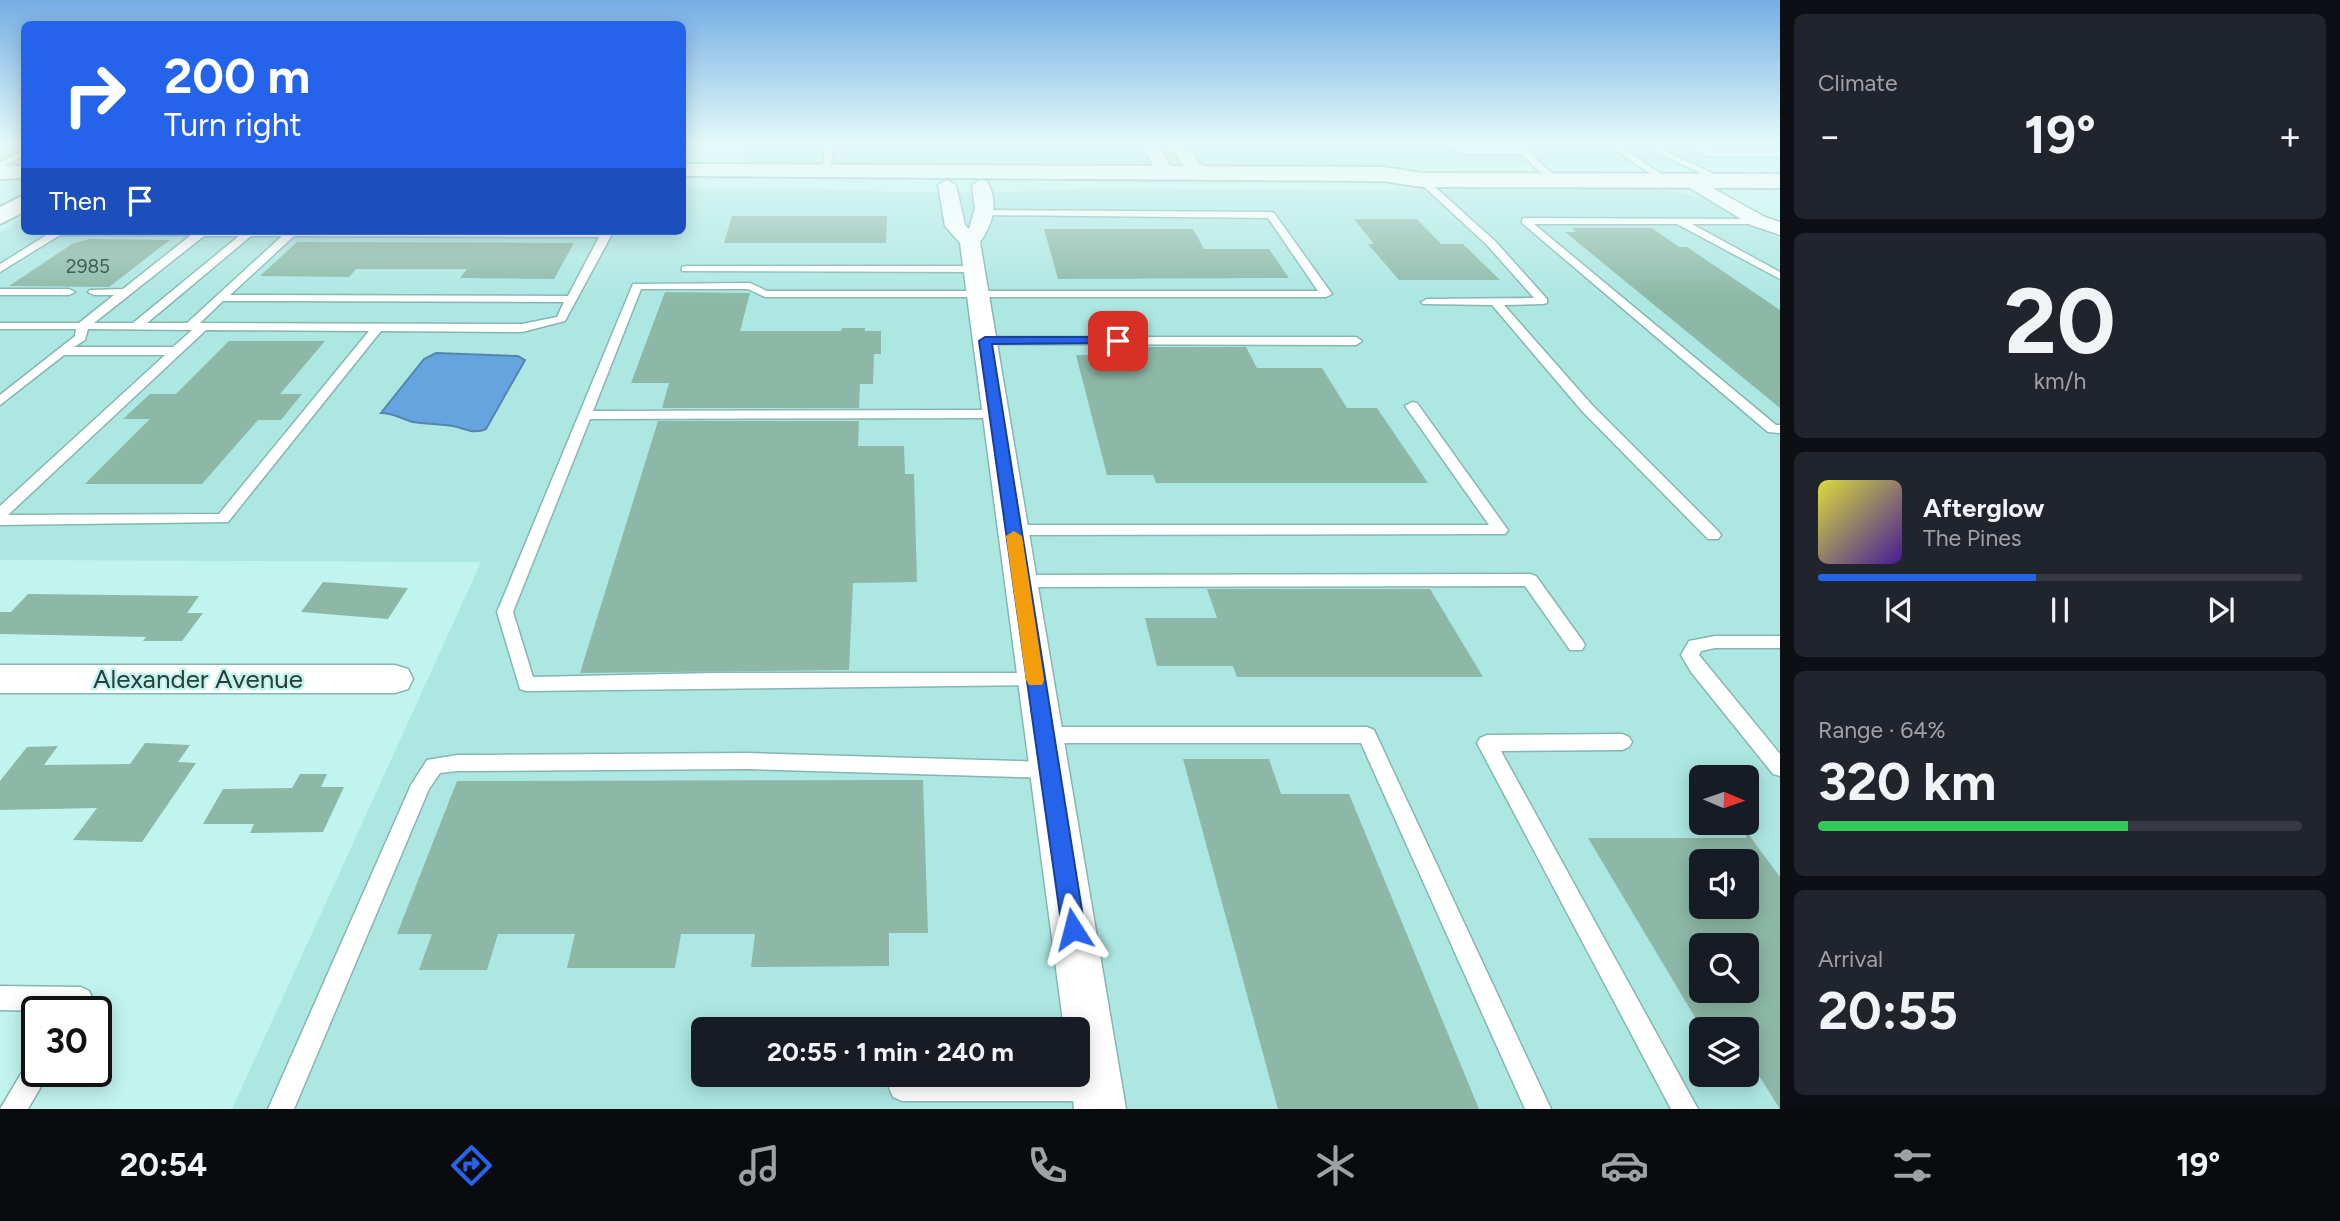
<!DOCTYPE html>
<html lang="en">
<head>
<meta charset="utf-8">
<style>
	:root { --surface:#171b24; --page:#20242c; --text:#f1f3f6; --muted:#9ea1a6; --line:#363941; --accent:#2563eb }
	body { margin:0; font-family:Figtree,sans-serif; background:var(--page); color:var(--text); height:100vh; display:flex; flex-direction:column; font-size:26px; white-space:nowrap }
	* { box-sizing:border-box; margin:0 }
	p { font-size:23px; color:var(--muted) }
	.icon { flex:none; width:38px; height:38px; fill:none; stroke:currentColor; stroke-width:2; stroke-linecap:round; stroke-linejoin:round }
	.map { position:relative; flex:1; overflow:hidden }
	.sheet { display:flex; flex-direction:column; gap:14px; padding:14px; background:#0d0f14; width:560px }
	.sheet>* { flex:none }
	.guide { position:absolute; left:21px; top:21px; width:665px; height:214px; border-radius:10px; box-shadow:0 4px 18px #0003; background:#2563eb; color:#fff; overflow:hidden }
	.needle { width:46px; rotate:92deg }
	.fabs { position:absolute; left:1689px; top:765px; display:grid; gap:14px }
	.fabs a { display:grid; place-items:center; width:70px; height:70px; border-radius:10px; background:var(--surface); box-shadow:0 4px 18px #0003; font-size:35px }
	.speed { position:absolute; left:21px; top:996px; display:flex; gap:14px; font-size:35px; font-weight:700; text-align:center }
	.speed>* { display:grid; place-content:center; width:91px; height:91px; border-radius:50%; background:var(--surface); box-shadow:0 4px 18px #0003; line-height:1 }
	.speed .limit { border:4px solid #111; border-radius:10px; background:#fff; color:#111 }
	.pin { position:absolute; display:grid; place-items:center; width:60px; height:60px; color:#fff; margin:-30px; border-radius:14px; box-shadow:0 4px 10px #0006 }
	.me { position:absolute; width:77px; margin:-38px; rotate:351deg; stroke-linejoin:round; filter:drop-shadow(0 0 5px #0008) }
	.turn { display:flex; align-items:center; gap:24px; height:147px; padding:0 28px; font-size:32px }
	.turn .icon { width:91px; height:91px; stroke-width:2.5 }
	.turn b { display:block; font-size:49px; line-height:60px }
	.then { display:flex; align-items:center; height:66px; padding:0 28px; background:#0003; gap:14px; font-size:26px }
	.big { font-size:52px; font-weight:700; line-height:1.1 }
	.sheet .tile { flex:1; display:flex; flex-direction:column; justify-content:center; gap:10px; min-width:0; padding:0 24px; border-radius:10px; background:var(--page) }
	.sheet .dial { align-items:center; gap:0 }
	.dial b { font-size:91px; line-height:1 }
	.song { display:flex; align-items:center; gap:21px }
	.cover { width:84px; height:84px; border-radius:10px; background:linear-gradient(135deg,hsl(60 70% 55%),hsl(260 70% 35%)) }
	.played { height:7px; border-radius:4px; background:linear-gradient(90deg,var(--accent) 45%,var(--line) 45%) }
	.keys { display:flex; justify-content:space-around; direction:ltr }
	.heat { display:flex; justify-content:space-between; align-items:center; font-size:38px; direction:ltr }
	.charge { height:10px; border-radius:5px; background:linear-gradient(90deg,#34c759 64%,var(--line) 0) }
	.trip { position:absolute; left:691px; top:1017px; width:399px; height:70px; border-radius:10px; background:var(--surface); box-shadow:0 4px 18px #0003; font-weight:700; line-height:70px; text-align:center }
	.tabs { display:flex; height:112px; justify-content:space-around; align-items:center; background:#090b0e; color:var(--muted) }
	.tabs .icon { width:49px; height:49px }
	.tabs .current { color:var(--accent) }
	.tabs b { font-size:32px; color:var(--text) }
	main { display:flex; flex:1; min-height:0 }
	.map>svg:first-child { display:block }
	.built { fill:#ade7e2; fill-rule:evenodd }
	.water { fill:#66a4e0; stroke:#5485af; stroke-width:2 }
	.building { fill:#8db8a7; fill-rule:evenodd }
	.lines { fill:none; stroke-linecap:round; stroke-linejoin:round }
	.service-casing { stroke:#85b6b1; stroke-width:3 }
	.minor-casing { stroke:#85b6b1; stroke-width:3 }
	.secondary-casing { stroke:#85b6b1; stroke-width:4 }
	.service { fill:#fff; fill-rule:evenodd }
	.minor { fill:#fff; fill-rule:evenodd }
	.secondary { fill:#fff; fill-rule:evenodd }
	.route { fill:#2563eb; stroke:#184099; stroke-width:2 }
	.slow { fill:#f59e0b }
	.labels { text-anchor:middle; stroke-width:5; stroke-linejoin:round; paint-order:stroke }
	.far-number-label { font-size:19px; fill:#435c57 }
	.street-label { font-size:26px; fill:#2a3e3c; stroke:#c2f4ef }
</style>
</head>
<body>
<main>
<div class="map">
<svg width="1780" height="1109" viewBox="0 0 1780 1109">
	<rect width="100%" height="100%" fill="#c2f4ef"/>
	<!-- built -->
	<g class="built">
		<polygon points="745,143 1780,143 1780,166 739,164"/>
		<path d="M683,189h142l68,3h123l63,-3 585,1 43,8 73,41v870h-1548l249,-547 -481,-2v-328l24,-15v14h658zM1701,777h45v45h-45zM1701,861h45v45h-45zM1701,945h45v45h-45zM704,1029h374v45h-374zM1701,1029h45v45h-45z"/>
	</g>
	<!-- water -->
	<path class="water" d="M436,353l82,3 7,4 -39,69c-13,6 -21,-1 -33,-3 -13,-2 -27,-2 -40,-4 -11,-3 -19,-9 -32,-9l43,-54z"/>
	<!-- building -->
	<g class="building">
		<polygon points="732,216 887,216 886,243 724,243"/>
		<polygon points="1354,219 1417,219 1441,244 1463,244 1500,280 1399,280 1368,244 1374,244"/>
		<polygon points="1572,228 1652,228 1679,247 1687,247 1780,310 1780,408 1565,232 1576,232"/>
		<polygon points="1044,229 1193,229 1204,249 1269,249 1289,278 1058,279"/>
		<polygon points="89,239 170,240 109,287 9,286 72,244"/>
		<polygon points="297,242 574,243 554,279 460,278 467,269 356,269 349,277 260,276"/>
		<polygon points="665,292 750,293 740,331 841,331 842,328 865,328 865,331 881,331 881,354 874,354 873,384 860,384 859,408 662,408 669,383 631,383"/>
		<polygon points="229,341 325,341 280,394 302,394 281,420 258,420 202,484 85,484 150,419 123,419 150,394 176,394"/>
		<polygon points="1103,347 1246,347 1257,368 1322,368 1347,408 1377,408 1428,483 1156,483 1153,475 1107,475 1076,355 1105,355"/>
		<polygon points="658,421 859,421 858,446 904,446 905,474 914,474 917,582 853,583 849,670 580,673"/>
		<polygon points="323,582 408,588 388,619 301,612"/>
		<polygon points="1207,589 1430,589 1483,677 1237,677 1233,666 1157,666 1145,618 1217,618"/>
		<polygon points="28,594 199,596 187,613 203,613 182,641 143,641 146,637 0,634 0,612 11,612"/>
		<polygon points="145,743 190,745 178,762 196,763 142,842 73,840 97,808 0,810 0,781 27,747 58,746 44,765 130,764"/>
		<polygon points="1183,759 1269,759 1281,794 1349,794 1479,1109 1278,1109"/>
		<polygon points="300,774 327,774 321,787 344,787 323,832 250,833 254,824 203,824 223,789 292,788"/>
		<polygon points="923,780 928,933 889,933 889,966 751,967 755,934 681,934 675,968 567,968 575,934 498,934 487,970 419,970 432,934 397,934 457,781"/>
		<path d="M1746,831l34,46v232l-34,-54v-26h-44l-114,-191h158zM1701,861h45v45h-45zM1701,945h45v45h-45z"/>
	</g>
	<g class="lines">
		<!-- service casing -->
		<g class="service-casing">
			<g id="service">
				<polygon points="826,143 834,143 830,170 826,173 822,170"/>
				<polygon points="1436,143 1448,143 1464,148 1520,148 1519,144 1525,144 1539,162 1561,180 1553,182 1533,166 1523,154 1463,154"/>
				<polygon points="1605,143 1615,143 1672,181 1664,183"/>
				<polygon points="1637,143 1648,143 1729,181 1721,183"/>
				<polygon points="1685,143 1695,143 1709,150 1780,150 1780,156 1707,156"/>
				<polygon points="24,150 24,156 0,168 0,162"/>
				<polygon points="1419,178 1425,178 1495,241 1547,299 1547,303 1543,304 1504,305 1592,405 1718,531 1721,535 1718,539 1708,539 1582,411 1492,305 1423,304 1421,302 1427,299 1534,298 1487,245 1419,182"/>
				<polygon points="985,210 1271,212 1274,213 1332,294 1326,297 765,297 748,289 641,289 593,411 996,410 1003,414 996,418 590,419 513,612 533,677 714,673 1035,673 1041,675 1044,680 1041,685 526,691 520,689 497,612 633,284 750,283 767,291 1318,291 1268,218 982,215 982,211"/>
				<polygon points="1525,218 1761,219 1761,223 1758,224 1692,224 1780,272 1780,279 1677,224 1534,224 1776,425 1780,425 1780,433 1768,432 1522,223 1522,219"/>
				<path d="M53,231h559v3l-47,87 -43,11 -141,-1 -153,191 -228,3v-19l165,-151h-101l-64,50v-10l75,-59 1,-7h-76v-6h79l35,-28h-20l-6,-3 2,-2 33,-1 68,-54h-131l-60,37v-8zM204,236h35l-106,87h-39zM251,236h31l-95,87h-40zM294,236l305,1 -31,59 -338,-1zM223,301l341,1 -7,15 -35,7 -322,-1zM88,329l104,1 -19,17h-99l11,-7zM206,330l163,1 -150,183 -211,1z"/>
				<polygon points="686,266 974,266 979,269 974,272 682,271 682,267"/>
				<polygon points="0,289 69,289 75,292 69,295 0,295"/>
				<polygon points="985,337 1356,337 1362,341 1356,345 981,344 981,338"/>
				<polygon points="1412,402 1417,403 1505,526 1508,530 1505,534 1013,535 1005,530 1013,525 1489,525 1405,406"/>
				<polygon points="1530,574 1536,576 1582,640 1585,645 1582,650 1570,650 1525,586 1021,587 1013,581 1021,575"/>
				<polygon points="1715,636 1780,636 1780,648 1715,648 1701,651 1699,655 1780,754 1780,776 1773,774 1691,672 1681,655 1689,641"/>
				<polygon points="1044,727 1367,727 1374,730 1551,1109 1525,1109 1361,743 1044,743 1037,740 1035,735 1037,730"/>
				<polygon points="1622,734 1629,737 1632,742 1629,747 1622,750 1501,751 1698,1109 1671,1109 1477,743 1480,738 1487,735"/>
				<polygon points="749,753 1049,762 1056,764 1059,770 1056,776 1049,778 749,769 457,771 440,773 429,789 294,1109 268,1109 411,785 427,760 457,755"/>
				<polygon points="0,986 81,987 89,991 93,999 87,1012 0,1010"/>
				<polygon points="37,1059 37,1071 50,1071 28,1109 0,1109 28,1062"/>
				<polygon points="902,1075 1091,1075 1100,1079 1104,1088 1100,1097 1091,1101 902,1101 893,1097 889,1088 893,1079"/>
			</g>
		</g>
		<!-- minor casing -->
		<g class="minor-casing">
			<g id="minor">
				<polygon points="1145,143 1162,143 1160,147 1173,171 1170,175 1158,175 1143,146"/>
				<polygon points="1166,143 1183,143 1207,172 1204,176 1192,176"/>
				<polygon points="1691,176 1765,217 1780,222 1780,235 1751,225 1685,185 1682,181"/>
				<path d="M947,180l9,5 9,40 4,4 6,-21 -3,-23 9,-5 6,1c12,21 6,43 -7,61l146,867h-52l-4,-35h8v-45h-14l-104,-786 -15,-17 -7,-41z"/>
				<polygon points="0,665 395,665 408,669 413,679 408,689 395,693 0,693"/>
			</g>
		</g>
		<!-- secondary casing -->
		<g class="secondary-casing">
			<g id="secondary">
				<polygon points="682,164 1383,167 1422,173 1780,174 1780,188 1422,187 1383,181 682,176"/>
				<polygon points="0,165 24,166 24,178 0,179"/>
				<polygon points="24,195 24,212 0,224 0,207"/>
			</g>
		</g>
		<!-- service -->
		<use href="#service" class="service"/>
		<!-- minor -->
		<use href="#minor" class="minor"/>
		<!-- secondary -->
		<use href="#secondary" class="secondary"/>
	</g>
	<!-- sky -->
	<linearGradient id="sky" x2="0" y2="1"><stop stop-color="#74aee5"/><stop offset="0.48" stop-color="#e4faf8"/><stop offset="1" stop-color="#e4faf8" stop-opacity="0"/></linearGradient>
	<rect width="1780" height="298" fill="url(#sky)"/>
	<!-- route -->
	<polygon class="route" points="1118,337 1122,338 1122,343 992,344 1085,929 1081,937 1073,940 1065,937 1062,929 979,341 985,337"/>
	<!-- slow -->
	<polygon class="slow" points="1014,531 1022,536 1044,680 1042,685 1029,685 1026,680 1006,536"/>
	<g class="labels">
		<!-- far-number labels -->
		<g class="far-number-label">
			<text x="88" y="273">2985</text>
		</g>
		<!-- street labels -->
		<g class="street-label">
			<text x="198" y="688">Alexander Avenue</text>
		</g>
	</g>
</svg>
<div class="fabs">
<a><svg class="needle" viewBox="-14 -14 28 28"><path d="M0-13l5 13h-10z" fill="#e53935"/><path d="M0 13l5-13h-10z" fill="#9ea1a6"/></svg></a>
<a><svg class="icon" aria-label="sound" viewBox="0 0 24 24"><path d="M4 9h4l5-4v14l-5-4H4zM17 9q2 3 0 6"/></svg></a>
<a><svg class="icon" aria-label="search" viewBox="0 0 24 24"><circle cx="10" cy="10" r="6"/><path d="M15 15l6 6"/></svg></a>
<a><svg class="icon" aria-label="layers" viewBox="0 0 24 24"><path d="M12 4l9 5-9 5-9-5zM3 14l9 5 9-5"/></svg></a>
</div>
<div class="speed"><div class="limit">30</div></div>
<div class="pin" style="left:1118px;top:341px;background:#d93025"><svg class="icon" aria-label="arrive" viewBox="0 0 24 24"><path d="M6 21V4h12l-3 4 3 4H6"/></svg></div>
<svg class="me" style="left:1073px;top:929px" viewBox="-20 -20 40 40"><path d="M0-17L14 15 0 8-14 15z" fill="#2563eb" stroke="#fff" stroke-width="4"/></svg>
<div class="trip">20:55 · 1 min · 240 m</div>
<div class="guide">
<div class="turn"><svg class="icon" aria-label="right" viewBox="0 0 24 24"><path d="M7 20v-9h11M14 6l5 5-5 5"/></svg><div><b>200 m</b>Turn right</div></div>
<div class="then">Then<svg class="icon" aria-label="arrive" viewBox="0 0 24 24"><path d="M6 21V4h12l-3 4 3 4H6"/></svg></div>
</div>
</div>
<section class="sheet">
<div class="tile"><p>Climate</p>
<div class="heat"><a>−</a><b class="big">19°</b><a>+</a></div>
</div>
<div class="tile dial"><b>20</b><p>km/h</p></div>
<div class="tile">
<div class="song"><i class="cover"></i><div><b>Afterglow</b><p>The Pines</p></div></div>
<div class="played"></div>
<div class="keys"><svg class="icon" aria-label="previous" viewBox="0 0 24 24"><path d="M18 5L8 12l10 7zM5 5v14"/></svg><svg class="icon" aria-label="pause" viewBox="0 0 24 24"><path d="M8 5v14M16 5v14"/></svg><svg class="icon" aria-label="next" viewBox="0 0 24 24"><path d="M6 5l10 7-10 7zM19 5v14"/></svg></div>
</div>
<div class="tile"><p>Range · 64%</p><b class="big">320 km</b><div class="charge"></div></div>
<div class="tile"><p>Arrival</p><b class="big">20:55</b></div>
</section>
</main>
<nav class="tabs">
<b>20:54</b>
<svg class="icon current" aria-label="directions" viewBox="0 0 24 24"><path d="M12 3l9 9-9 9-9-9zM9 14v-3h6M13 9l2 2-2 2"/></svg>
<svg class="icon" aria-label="music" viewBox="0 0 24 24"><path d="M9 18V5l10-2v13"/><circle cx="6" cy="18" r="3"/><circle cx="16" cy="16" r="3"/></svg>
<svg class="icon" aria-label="phone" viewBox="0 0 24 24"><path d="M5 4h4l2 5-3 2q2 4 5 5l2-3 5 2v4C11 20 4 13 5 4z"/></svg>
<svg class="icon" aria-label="climate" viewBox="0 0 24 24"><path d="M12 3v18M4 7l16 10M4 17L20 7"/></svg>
<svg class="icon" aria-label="car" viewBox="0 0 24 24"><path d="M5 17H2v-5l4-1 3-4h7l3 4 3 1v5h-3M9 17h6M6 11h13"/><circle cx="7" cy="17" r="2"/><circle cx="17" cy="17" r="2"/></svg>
<svg class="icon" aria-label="filters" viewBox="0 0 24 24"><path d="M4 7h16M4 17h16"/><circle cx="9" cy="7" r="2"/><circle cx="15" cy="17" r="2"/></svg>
<b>19°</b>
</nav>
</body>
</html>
